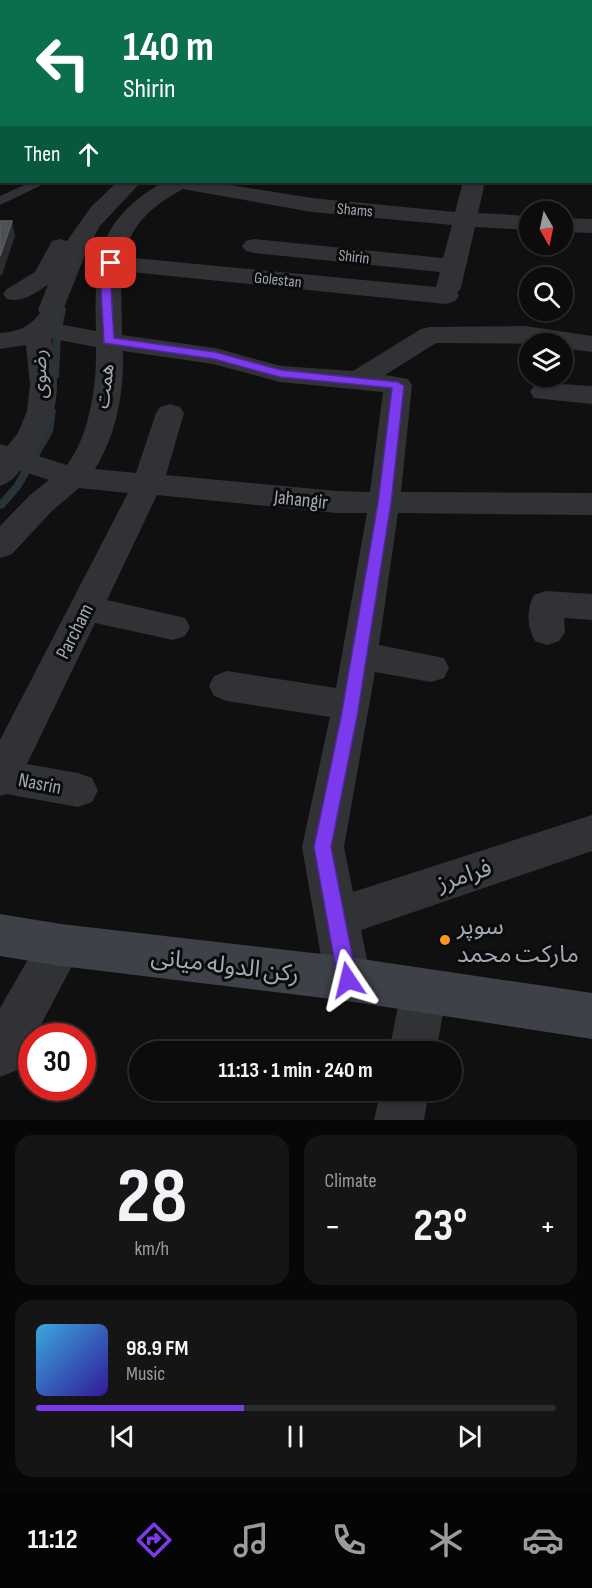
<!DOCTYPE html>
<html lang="en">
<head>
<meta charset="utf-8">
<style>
	:root { --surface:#0c0c0d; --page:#151516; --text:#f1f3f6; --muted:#9a9b9d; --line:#2c2c2e; --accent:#7c3aed }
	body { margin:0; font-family:"Sofia Sans Condensed","Noto Sans Arabic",sans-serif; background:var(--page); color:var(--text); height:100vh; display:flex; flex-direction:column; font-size:22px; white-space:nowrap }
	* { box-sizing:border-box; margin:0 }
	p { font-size:20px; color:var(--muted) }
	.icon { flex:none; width:33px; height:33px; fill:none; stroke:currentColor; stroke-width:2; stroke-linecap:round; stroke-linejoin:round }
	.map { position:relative; height:1120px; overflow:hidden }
	.side { display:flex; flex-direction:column; gap:15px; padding:15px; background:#070707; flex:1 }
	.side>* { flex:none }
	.banner { position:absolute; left:0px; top:0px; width:592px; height:183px; box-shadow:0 2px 4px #0004,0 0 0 2px var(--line); background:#0b6e4f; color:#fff; overflow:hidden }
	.needle { width:39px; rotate:171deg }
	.tools { position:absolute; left:519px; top:201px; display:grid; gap:12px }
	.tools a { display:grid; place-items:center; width:54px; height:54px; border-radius:50%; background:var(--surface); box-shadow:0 2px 4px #0004,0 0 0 2px var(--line); font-size:30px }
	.speed { position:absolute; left:18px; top:1023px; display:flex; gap:12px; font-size:30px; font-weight:700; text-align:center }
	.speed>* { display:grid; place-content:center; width:78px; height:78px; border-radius:50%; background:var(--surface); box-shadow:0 2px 4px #0004,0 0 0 2px var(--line); line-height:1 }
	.speed .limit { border:9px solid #d22; background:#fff; color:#111 }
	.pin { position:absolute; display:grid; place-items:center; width:51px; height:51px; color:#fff; margin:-26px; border-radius:12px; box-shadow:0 3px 9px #0006 }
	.me { position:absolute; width:66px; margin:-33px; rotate:350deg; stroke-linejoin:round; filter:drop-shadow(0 0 4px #0008) }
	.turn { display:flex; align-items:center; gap:21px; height:126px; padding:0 24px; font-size:27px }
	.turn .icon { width:78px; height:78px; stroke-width:2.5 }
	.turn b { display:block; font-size:42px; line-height:51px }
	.then { display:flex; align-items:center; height:57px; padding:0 24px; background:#0003; gap:12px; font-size:22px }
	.big { font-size:45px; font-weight:700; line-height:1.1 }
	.side .widget { flex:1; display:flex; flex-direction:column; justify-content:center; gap:9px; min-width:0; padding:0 21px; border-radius:18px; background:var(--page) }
	.side .dial { align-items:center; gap:0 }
	.dial b { font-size:78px; line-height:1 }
	.song { display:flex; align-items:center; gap:18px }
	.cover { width:72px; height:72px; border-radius:9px; background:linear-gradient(135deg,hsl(200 70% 55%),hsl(250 70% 35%)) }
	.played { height:6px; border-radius:3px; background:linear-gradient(90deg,var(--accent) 40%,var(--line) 40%) }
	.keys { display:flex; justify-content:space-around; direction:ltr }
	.heat { display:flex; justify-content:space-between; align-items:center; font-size:33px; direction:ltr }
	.side .tiles { flex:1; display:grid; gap:15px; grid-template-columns:1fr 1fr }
	.widget:last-child { grid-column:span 2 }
	.trip { position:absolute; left:129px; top:1041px; width:333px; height:60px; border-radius:30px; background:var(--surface); box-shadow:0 2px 4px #0004,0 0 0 2px var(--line); font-weight:700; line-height:60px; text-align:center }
	.tabs { display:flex; height:96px; justify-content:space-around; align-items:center; background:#050505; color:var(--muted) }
	.tabs .icon { width:42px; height:42px }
	.tabs .selected { color:var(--accent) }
	.tabs b { font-size:27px; color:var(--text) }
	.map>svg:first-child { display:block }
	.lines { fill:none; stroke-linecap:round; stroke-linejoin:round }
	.stream { fill:#283237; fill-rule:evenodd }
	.service { fill:#313236; fill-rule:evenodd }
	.minor { fill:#313236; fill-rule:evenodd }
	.tertiary { fill:#313236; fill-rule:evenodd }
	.secondary { fill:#3e4147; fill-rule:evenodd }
	.wall { fill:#434549 }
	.shaded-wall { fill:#2a2c2e }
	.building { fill:#4d5054; stroke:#5a5e63; stroke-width:1.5 }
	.route { fill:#7c3aed; stroke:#51269a; stroke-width:1.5 }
	.poi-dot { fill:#fc951d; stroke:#0b0b0c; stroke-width:2 }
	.labels { text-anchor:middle; stroke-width:6; stroke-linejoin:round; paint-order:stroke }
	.far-street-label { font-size:16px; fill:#a0a8b3; stroke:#0b0b0c }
	.street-label { font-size:20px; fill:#a0a8b3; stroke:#0b0b0c }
	.near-street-label { font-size:24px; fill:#a0a8b3; stroke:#0b0b0c }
	.near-poi-label { font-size:24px; fill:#a0a8b3; stroke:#0b0b0c; text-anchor:start }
</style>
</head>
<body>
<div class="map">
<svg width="592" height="1120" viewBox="0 0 592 1120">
	<rect width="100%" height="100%" fill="#101011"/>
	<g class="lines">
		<!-- stream -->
		<g class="stream">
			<polygon points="538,0 544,0 537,2"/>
			<polygon points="59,307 65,307 66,309 61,335 59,377 55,380 51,377 53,335"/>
			<polygon points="51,407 56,410 53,432 21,488 4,508 0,509 0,500 14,484 43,432 46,410"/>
		</g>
		<!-- service -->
		<g class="service">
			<rect x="115" y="0" width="10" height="2"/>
			<rect x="154" y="0" width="10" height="2"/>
			<polygon points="31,182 48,182 0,205 0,196"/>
		</g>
		<!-- minor -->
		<g class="minor">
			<polygon points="504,0 522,0 503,2"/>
			<polygon points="558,0 575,0 557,2"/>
			<rect x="591" y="91" width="1" height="12"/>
			<path d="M163,182h48l101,16 143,14 8,-30h22l-7,31 52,3v14l-55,-3 -14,61 -4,5 2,3 -4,5 -9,3 -325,-33 1,64 93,13 66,18 72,5 68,-42 9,-2 95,-1 67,10v16l-30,-4v-4l-126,-1 -51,32 23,4 4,6 -11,107 191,1v22l-194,-2 -19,132 65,13 5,10 -5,10 -13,4 -56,-10 -31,175 9,45 239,-77v36l-231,79 10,49 -7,16 -16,6 -16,-6 -7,-16 -23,-132 28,-130 -103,-16 -13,-5 -5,-10 5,-10 13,-5 109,17 31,-175h-30l-180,-18 -50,105 78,18 5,9 -5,9 -12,4 -78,-17 -68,141 51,9 14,5 6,12 -6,12 -14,5 -72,-13 -6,2v-56l128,-247 -49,-5 -27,23 -40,43 -12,4v-32l30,-31 19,-15 -49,-16v-20l67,21c23,-30 30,-82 29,-118l-63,-12 -4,-6 4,-6 9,-2 54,10c-2,-73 1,-110 67,-149zM183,189l129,23 140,13 -9,33 -189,-19 -8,2 -4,5 4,5 8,2 186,19 -4,15 -312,-30c7,-34 30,-52 59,-68zM123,351l90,13 67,18 103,10 -13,100 -33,-1 -171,-16 18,-62 -4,-6 -10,-3 -10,3 -4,6 -20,60 -41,-4c22,-36 29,-77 28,-118z"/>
			<polygon points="562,218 592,219 592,233 562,232"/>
			<polygon points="544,383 592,386 592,404 534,398 530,392 534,386"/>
			<path d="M546,591l46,3v26l-28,-2 1,14 -6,9 -12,4 -12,-4c-8,-14 -9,-32 -1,-46z"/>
			<polygon points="61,924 77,930 83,945 35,1036 32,1036 32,1043 17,1070 0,1077 0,1008 45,930"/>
			<polygon points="424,969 440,975 447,991 436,1052 389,1052 401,991 408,975"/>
			<polygon points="381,1090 429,1090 424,1120 374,1120"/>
		</g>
		<!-- tertiary -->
		<path class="tertiary" d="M117,182h24l-42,45 -14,28 -24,60 2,3 -13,16c12,51 11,86 -23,128 -9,11 -14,20 -27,24v-31l18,-22 9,-22 3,-26 -4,-40 -26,4v-16c17,-1 30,-6 40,-20l-2,-3 10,-25c-14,8 -24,18 -41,14l-4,-5 4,-5 28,-17 17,-31 8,-2 7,2 24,-34z"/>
		<!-- secondary -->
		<g class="secondary">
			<polygon points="255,0 274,0 275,2 256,2"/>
			<rect x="591" y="59" width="1" height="12"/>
			<polygon points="0,914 61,924 348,957 592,993 592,1039 348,1001 61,966 0,956"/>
		</g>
	</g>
	<!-- wall -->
	<g class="wall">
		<polygon points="5,0 105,0 105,2 6,2"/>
		<polygon points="343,0 458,0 458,2 349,2"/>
		<rect x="0" y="31" width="2" height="83"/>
	</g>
	<!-- shaded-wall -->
	<polygon class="shaded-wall" points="12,221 15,236 2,275 0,276 0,256"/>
	<!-- building -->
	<g class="building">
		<polygon points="5,0 100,0 99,2"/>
		<polygon points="392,0 450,0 452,1 398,2"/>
		<rect x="0" y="31" width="2" height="66"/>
		<polygon points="0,221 12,221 0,256"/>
	</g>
	<!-- route -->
	<polygon class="route" points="111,260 116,263 111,289 114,338 215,352 281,370 398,382 404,386 391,503 357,717 331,847 357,980 354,986 348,989 341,986 338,980 314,847 341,717 378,503 392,388 280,377 214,359 104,343 101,289 105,263"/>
	<!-- markers -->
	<circle class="poi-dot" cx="445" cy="940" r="6"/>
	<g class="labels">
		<!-- far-street labels -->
		<g class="far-street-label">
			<text transform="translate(355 209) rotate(5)" y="6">Shams</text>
			<text transform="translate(354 256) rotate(6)" y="6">Shirin</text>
			<text transform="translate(278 279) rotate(6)" y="6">Golestan</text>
		</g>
		<!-- street labels -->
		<g class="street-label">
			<text transform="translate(39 374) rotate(-91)" y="7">رضوی</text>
			<text transform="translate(104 386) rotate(-83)" y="7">همت</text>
			<text transform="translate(301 499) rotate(6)" y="7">Jahangir</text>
			<text transform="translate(74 631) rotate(-63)" y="7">Parcham</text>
			<text transform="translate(40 783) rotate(11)" y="7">Nasrin</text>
		</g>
		<!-- near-street labels -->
		<g class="near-street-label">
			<text transform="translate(464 875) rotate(-18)" y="8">فرامرز</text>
			<text transform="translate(225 965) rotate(7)" y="8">رکن الدوله میانی</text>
		</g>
		<!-- near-poi labels -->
		<g class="near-poi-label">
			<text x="457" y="934">سوپر<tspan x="457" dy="28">مارکت محمد</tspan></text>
		</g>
	</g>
</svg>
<div class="tools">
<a><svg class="needle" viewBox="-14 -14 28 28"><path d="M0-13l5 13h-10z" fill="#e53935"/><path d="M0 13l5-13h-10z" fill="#9a9b9d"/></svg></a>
<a><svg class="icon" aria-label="search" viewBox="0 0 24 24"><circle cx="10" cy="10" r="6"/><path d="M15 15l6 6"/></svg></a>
<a><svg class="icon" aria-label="layers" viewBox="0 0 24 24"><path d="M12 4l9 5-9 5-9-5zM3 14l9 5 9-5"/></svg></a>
</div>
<div class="speed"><div class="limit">30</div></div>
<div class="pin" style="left:111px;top:263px;background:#d93025"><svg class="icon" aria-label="arrive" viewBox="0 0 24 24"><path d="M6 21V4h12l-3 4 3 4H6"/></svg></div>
<svg class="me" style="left:348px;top:980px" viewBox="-20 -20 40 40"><path d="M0-17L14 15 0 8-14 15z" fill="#7c3aed" stroke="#fff" stroke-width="4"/></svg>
<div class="trip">11:13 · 1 min · 240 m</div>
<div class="banner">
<div class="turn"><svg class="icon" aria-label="left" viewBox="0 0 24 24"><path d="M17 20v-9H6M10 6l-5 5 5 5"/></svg><div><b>140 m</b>Shirin</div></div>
<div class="then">Then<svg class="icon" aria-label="ahead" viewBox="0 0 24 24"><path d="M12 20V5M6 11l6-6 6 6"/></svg></div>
</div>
</div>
<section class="side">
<div class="tiles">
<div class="widget dial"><b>28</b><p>km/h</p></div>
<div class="widget"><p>Climate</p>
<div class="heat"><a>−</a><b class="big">23°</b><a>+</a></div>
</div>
<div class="widget">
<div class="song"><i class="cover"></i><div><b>98.9 FM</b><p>Music</p></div></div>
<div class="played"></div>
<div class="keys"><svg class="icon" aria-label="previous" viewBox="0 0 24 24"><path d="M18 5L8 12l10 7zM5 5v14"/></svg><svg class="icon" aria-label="pause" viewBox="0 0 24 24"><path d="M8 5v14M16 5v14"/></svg><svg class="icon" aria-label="next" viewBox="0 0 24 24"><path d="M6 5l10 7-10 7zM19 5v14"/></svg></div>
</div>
</div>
</section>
<nav class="tabs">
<b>11:12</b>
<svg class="icon selected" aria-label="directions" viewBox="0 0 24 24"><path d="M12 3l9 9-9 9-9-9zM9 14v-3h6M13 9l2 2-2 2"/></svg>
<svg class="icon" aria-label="music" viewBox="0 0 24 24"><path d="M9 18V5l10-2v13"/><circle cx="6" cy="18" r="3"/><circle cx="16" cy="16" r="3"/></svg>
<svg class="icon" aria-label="phone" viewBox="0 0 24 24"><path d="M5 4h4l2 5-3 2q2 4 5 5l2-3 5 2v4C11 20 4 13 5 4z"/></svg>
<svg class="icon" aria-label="climate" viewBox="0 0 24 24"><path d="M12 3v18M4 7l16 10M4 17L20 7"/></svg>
<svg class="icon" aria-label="car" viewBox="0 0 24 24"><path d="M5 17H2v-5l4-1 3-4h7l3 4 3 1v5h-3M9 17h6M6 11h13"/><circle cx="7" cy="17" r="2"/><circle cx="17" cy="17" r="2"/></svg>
</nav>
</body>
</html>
